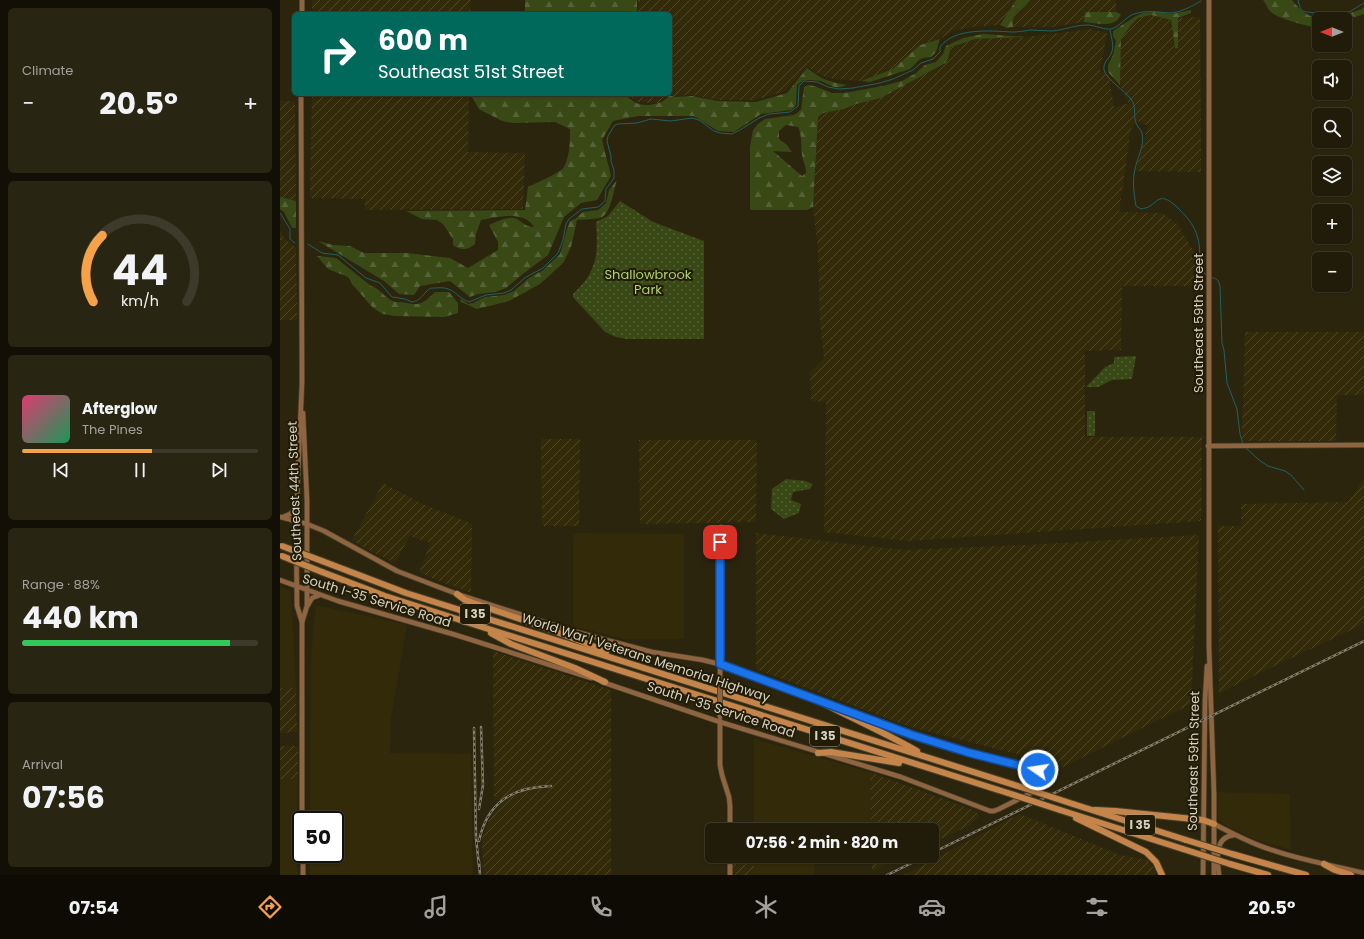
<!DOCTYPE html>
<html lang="en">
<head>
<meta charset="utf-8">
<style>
	:root { --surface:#211c0a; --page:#292513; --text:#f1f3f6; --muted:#a2a19c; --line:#3e3a2b; --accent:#f6a248 }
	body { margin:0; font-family:Poppins,sans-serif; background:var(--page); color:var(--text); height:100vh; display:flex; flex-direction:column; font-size:15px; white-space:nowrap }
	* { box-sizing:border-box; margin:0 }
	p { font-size:13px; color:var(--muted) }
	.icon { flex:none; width:22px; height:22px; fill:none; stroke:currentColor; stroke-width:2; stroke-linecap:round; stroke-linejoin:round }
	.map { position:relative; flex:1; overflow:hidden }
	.details { display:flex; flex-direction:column; gap:8px; padding:8px; background:#120f06; width:280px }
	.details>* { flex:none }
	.hud { position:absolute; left:12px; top:12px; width:380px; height:84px; border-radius:6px; box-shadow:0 1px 3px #0004,0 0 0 1px var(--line); background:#00695c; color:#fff; overflow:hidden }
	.needle { width:26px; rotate:270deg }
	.fabs { position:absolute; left:1032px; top:12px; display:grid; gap:8px }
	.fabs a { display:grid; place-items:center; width:40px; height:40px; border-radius:6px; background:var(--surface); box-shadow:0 1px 3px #0004,0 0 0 1px var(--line); font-size:20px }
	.speed { position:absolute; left:12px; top:811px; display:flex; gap:8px; font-size:20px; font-weight:700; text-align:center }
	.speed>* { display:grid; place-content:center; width:52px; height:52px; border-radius:50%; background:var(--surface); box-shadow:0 1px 3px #0004,0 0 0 1px var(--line); line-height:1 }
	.speed .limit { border:2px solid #111; border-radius:6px; background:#fff; color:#111 }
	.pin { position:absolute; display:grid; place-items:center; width:34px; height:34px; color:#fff; margin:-17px; border-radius:8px; box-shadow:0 2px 6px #0006 }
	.me { position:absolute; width:44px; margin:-22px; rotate:283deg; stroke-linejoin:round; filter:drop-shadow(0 0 3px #0008) }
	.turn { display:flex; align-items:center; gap:14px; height:84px; padding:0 20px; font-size:18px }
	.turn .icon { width:52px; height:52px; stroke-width:2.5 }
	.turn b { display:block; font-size:28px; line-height:34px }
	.big { font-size:30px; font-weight:700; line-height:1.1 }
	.details .widget { flex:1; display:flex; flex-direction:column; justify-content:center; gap:6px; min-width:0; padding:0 14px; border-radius:6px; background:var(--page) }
	.details .dial { align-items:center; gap:0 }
	.dial svg { height:104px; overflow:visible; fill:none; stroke:var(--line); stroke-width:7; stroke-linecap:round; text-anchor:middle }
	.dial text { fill:var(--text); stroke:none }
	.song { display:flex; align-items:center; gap:12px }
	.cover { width:48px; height:48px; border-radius:6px; background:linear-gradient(135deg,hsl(340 70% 55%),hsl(150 70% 35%)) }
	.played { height:4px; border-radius:2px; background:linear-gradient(90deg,var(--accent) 55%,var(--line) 55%) }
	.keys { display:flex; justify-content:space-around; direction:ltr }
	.heat { display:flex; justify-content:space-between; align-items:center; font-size:22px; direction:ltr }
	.charge { height:6px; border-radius:3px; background:linear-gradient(90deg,#34c759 88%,var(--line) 0) }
	.trip { position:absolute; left:425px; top:823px; width:234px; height:40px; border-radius:6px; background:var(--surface); box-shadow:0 1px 3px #0004,0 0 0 1px var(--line); font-weight:700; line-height:40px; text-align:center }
	.tabs { display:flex; height:64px; justify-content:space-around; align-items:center; background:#0d0b04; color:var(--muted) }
	.tabs .icon { width:28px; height:28px }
	.tabs .on { color:var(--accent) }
	.tabs b { font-size:18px; color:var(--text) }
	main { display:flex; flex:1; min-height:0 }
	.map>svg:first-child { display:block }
	.built { fill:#332a0a }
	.industrial { fill:url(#industrial-furrows) }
	.grass { fill:url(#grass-dots) }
	.forest { fill:url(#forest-firs); fill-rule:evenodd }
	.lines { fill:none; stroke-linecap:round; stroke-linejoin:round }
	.stream { stroke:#1f6163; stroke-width:1 }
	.secondary-casing { stroke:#47412b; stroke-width:6 }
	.highway-casing { stroke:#47412b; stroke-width:8 }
	.secondary { stroke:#8e6540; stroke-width:4.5 }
	.highway { stroke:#c5854a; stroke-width:6 }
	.rail-casing { stroke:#847e6c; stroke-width:2.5 }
	.rail { stroke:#221b05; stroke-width:1; stroke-dasharray:3; stroke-linecap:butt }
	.secondary-bridge-casing { stroke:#47412b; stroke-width:6; stroke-linecap:butt }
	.highway-bridge-casing { stroke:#47412b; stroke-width:8; stroke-linecap:butt }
	.secondary-bridge { stroke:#8e6540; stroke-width:4.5 }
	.highway-bridge { stroke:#c5854a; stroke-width:6 }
	.route-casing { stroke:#114b97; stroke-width:10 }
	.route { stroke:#1a73e8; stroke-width:7 }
	.labels { text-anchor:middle; stroke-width:4; stroke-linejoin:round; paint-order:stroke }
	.shield { fill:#221b05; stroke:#a09b8b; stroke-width:1 }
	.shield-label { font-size:12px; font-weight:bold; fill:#d6d2c4 }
	.park-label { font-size:13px; fill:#add46c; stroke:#221b05 }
	.street-label { font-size:13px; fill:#d6d2c4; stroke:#221b05 }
</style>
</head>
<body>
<main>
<section class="details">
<div class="widget"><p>Climate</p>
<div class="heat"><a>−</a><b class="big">20.5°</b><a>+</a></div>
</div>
<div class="widget dial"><svg viewBox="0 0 100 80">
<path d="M14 69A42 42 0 1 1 86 69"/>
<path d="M14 69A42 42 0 0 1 21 18" stroke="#f6a248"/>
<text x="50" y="56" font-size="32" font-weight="700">44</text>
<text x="50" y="72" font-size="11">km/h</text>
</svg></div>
<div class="widget">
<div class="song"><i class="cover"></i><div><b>Afterglow</b><p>The Pines</p></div></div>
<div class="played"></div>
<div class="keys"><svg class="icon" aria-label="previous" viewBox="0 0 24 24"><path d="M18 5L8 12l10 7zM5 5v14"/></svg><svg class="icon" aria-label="pause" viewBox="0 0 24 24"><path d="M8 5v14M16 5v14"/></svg><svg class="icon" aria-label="next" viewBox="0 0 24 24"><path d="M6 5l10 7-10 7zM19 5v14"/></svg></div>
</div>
<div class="widget"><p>Range · 88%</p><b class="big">440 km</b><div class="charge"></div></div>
<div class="widget"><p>Arrival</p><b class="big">07:56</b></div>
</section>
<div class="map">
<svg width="1084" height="875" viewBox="0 0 1084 875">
	<defs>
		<pattern id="industrial-furrows" width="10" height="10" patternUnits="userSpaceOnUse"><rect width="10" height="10" fill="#332a0a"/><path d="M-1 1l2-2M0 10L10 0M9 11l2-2" fill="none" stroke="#50482c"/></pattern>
		<pattern id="grass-dots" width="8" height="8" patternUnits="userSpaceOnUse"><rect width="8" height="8" fill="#384916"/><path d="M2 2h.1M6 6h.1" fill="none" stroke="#546236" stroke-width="1.8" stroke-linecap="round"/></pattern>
		<pattern id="forest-firs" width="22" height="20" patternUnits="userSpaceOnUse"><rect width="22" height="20" fill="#384916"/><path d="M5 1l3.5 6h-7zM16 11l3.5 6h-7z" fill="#546236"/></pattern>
	</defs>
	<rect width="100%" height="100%" fill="#2c250e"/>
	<!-- built -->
	<g class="built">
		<polygon points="298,533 404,534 404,639 344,639 293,626 293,537 294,535"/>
		<polygon points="0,587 11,591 16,688 0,688"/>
		<polygon points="36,605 127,625 111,719 110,753 191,754 193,875 30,875 30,854 55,854 55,820 30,820 31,663 33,632"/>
		<polygon points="474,739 590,772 591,826 535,827 535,830 474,830"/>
		<polygon points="0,779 18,779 17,875 0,875"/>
		<polygon points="937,792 1010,794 1011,850 972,838 947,826 938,819"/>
		<rect x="474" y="856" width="60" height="19"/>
	</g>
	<!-- industrial -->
	<g class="industrial">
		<polygon points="32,0 191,0 190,14 32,14"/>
		<polygon points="358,0 736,0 720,25 692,27 673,31 660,39 640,45 613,69 581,81 554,79 539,75 527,66 506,91 474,100 438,100 412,95 394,96 390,94 390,14 358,14"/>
		<polygon points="749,0 836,0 836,12 805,12 804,22 772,27 733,27 732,18 737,10 746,7"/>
		<polygon points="871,15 891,20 895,48 898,48 898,18 920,17 921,172 855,171 868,126 857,121 851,129 839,212 882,213 897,224 917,256 918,286 842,286 841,350 805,351 805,437 922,437 921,521 627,541 544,532 546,402 531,401 530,372 544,359 540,321 538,249 533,207 538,117 543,113 564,109 576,104 601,98 667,62 671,47 695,39 745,37 811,29 827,33 820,70 829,76 834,108 849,103 840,85 841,39 852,24 858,18"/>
		<polygon points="32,94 189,94 188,152 245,153 243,209 85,210 85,199 30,198"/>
		<polygon points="349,94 388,94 386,98 377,103 358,102 349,96"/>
		<polygon points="0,101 15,101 16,201 0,197"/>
		<polygon points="0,230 4,238 16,248 17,320 0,320"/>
		<polygon points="965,332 1084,332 1084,395 1057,395 1056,441 964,441 962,438"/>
		<polygon points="261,439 300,439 299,526 262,526"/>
		<polygon points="359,440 477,440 476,522 360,524"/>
		<polygon points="1084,479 1084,624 965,680 939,694 938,526 961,526 961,504 1068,502"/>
		<polygon points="103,483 143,504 192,524 191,593 139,573 150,543 130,536 115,563 92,552 72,540"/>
		<polygon points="476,533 624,550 745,545 919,535 911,704 779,769 745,756 627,726 476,669"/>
		<polygon points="213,651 331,690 331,875 203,875 202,838 209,820 220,805 226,800 214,800"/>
		<polygon points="0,688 16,688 17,732 0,733"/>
		<rect x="0" y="746" width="18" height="33"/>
		<polygon points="590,772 696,811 699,816 690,825 652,843 652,830 591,830"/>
		<polygon points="740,814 840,855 868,860 874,869 875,875 624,875"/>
		<polygon points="592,856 623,856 592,871"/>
		<rect x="452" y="862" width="22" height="13"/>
	</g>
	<!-- grass -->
	<g class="grass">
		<path d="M340,201l33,21 51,19v98h-77l-11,-2 -11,-5 -32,-35v-3c25,-23 25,-40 23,-72l12,-6z"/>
		<polygon points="856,356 852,379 832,380 818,387 806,387 825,367 834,363 834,357"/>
		<rect x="807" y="411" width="8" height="25"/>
		<polygon points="506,479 525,481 533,484 530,489 513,492 511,500 521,504 519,513 504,519 491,509 492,489"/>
	</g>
	<!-- forest -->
	<g class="forest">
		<rect x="245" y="0" width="112" height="14"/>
		<path d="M736,0h13c-5,14 -17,5 -16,27l-6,1 -7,-3z"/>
		<path d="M983,0h29c11,14 18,18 36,19h-9v9c-9,-1 -44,-10 -49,-17 -3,-3 -4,-8 -7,-11z"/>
		<polygon points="1084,7 1084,14 1075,17 1067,15 1063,19 1053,19 1082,9"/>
		<polygon points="911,10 911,13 898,18 898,48 895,48 891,20 871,15 858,18 852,24 841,39 840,85 828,72 828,65 833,55 836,41 833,36 833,31 856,16 863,13 877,12 892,14"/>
		<path d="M805,12h31l5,2c-6,15 -23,9 -37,8z"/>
		<path d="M703,34l42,3 -50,2 -24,8 -4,15 -66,36 -25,6 -12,5 -21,4 -5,4 -5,90 -6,3h-57v-63l3,-17 5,-6 7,-5 29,-4 7,-5 3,-23 4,-2 6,1 18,7h12l39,-7 19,-5 14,-8 9,-8 11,-3 7,-8 3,-8 17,-8zM506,125l12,2c5,10 2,22 5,33 2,5 3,7 3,13l-4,3 -29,-25 19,1 -5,-7 -8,-6v-8z"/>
		<polygon points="660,39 656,52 651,57 643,58 639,60 630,69 590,82 581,81 613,69 640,45"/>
		<path d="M527,68c8,6 16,12 26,14 5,2 8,1 13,3 -9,6 -17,-1 -25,-4 -5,-1 -12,-1 -17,-1l-7,5 -1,20 -5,5 -30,4 -27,18 -16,-1 -24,-15h-56l-25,5 -11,19 9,36 -14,24 -16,3 -17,14 -16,38 -24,18 -18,15 -11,4 -17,2 -8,3 -20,-16 -30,5 -6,9 -15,-1 -15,-13 -66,-40 15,4 17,1 14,7h43l43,5 18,10 30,-18v-8l-9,-17c7,-3 16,-8 25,-7 8,2 10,9 20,9 -10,-17 -37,-10 -53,-7l-5,14 -1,10c-7,6 -14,7 -22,1v-6l-10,-15 -6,-4 -15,-1 -16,-8 119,-1 3,-23c8,-4 32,-14 36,-20 6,-11 6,-27 6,-38l-15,-7 -42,1 -11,-2 -23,-12 -7,-12v-3h156v3c2,2 5,4 8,6 9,4 28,2 33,-8l6,2 17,-1 25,5 39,1 31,-9z"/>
		<path d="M337,180c-3,8 -6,33 -15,37 -7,3 -18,2 -25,3l-6,27 -8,16 -23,21 -31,17 -32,8 -16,-7 -1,-2 1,-1 7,5 5,-1 12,-6 19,-2 10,-4 15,-13 9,-5 4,-2 18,-17 7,-25 3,-8 5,-2 8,-7 15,-2 8,-7 3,-13z"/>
		<polygon points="0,197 16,201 16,228 12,228 4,212 0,209"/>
		<path d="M37,256l19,2 35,28c8,2 11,8 18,13 4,3 8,3 12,3 18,4 21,3 34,-10h14l9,11v10l-14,4 -49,-1 -12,-2 -10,-6 -20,-23 -5,-8 -20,-8z"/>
	</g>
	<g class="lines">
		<!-- stream -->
		<g class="stream">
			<path d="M1018,0c3,14 5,11 17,13 4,1 7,4 12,4 14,3 26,-8 37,-14"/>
			<path d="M830,30c1,8 5,16 1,24 -3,6 -8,8 -7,16 2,9 21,21 27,29 6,7 2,17 5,24 1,4 5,6 6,10 3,12 -5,25 -7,36 -3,13 -1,24 1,37l5,3c3,-1 7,-1 9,-3 4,-2 6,-6 10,-7 6,-2 12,4 16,7 10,10 19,19 22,33 4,13 -2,27 9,37"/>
			<polyline points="0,213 10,229 10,239 15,243"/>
			<path d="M28,244l14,9 16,2 28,23 14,5 12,14 13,2 7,3c7,-1 10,-6 15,-11 2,-3 5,-3 8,-3 20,-2 19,8 34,14l17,-7 18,-2 7,-3 15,-13 17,-9 15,-15 5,-13 3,-16 3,-5 13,-10 16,-2 7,-6 1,-12 8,-11v-8l-3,-9v-5l-4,-15 1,-5 6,-10 3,-2 20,-1 14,-4 20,2 21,-3 7,2 15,11 6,2 12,1 8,-4 19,-12 10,-4 21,-2 8,-6 1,-20 5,-5 13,1 11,5 11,2 14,-1 27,-5 13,-4 20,-9 8,-7 12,-4 7,-7v-5c15,-20 51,-16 72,-15 6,0 12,-1 18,-2 7,0 15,1 22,1 12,-1 23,-6 35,-6 8,0 17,5 24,4 9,-2 14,-12 23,-15 13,-4 23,-2 36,-1 9,0 23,-7 31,-12"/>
			<path d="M930,277c7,2 8,2 10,9l2,57 2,7 3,33 10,26 3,25 3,10"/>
			<polyline points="965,447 979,460 988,466 1005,471 1011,475 1024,490"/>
		</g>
		<!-- secondary casing -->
		<g class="secondary-casing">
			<g id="secondary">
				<polyline points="929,0 929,647 934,794 934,875"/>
				<polyline points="22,14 22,0"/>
				<polyline points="21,94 22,382 16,521 17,606 22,622"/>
				<polyline points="928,446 1084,445"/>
				<polyline points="0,517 27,524 44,531 117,571 177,594 289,630 326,640 372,652 423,660 447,666 541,701"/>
				<polyline points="3,517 10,514 16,508"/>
				<polyline points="0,580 58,601 176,635 311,678"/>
				<polyline points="28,605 32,598 40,595"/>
				<path d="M322,682l118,40 181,55 89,34h4l5,-2 48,-24 4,-3v-6l-4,-4c-71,-14 -139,-37 -206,-63"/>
				<polyline points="440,683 441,527"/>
				<polyline points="440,721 440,765 442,775 449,797 450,806 450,830"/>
				<polyline points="22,820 22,622 27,606 27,501 23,413"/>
				<path d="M934,824c18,9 36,19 55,25 31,11 63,16 95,24"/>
				<polyline points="23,854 23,875"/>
				<polyline points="450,856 450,875"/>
				<polyline points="923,875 925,701 927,666"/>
				<path d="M939,875c-2,-16 -5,-38 15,-40"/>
			</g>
		</g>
		<!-- highway casing -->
		<g class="highway-casing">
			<g id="highway">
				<polyline points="42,561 126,593 741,787"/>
				<polyline points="42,572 105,596 199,626 728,793"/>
				<path d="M177,594l8,6c47,17 96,31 141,52"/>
				<polyline points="211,633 231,644 295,668 325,682"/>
				<path d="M539,701c33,17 66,32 98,50"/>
				<polyline points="538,753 551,752 619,763"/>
				<polyline points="793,804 906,840"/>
				<polyline points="780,810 903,849"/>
				<polyline points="815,810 835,811 923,820 934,824"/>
				<polyline points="796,818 866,852 876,862 882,875"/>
				<polyline points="952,854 1026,875"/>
				<polyline points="950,864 988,875"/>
				<polyline points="1044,864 1055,870 1071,875"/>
			</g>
		</g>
		<!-- secondary -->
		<use href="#secondary" class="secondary"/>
		<!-- highway -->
		<use href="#highway" class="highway"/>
		<!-- rail casing -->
		<g class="rail-casing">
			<g id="rail">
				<polyline points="194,728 196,838 199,866"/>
				<polyline points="199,809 203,785 201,727"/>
				<path d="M199,841c8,-39 34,-54 72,-55"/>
				<polyline points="652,853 1084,641"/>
				<polyline points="199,861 200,875"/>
				<polyline points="607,875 646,856"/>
			</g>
		</g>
		<!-- rail -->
		<use href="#rail" class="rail"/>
		<!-- secondary-bridge casing -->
		<g class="secondary-bridge-casing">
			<polyline id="secondary-bridge" points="440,683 440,717"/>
		</g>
		<!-- highway-bridge casing -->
		<g class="highway-bridge-casing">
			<g id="highway-bridge">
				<polyline points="2,546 42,561"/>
				<polyline points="2,556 42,572"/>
				<polyline points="741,787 793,804"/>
				<polyline points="728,793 780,810"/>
				<polyline points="906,840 952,854"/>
				<polyline points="903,849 950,864"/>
			</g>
		</g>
		<!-- secondary-bridge -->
		<use href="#secondary-bridge" class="secondary-bridge"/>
		<!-- highway-bridge -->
		<use href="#highway-bridge" class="highway-bridge"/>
	</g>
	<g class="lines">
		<!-- route casing -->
		<g class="route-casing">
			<polyline id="route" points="440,542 440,664 632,735 690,753 758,770"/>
		</g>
		<!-- route -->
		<use href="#route" class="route"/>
	</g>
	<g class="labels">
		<!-- shield labels -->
		<g class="shield">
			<rect x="180" y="604" width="30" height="20" rx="3"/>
			<rect x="530" y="726" width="30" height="20" rx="3"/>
			<rect x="845" y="815" width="30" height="20" rx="3"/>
		</g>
		<g class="shield-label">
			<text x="195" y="618">I 35</text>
			<text x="545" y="740">I 35</text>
			<text x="860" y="829">I 35</text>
		</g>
		<!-- park labels -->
		<g class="park-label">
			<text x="368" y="279">Shallowbrook<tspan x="368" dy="15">Park</tspan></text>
		</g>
		<!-- street labels -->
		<g class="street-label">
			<text transform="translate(918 323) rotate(-90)" y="5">Southeast 59th Street</text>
			<text transform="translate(14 491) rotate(-92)" y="5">Southeast 44th Street</text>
			<text transform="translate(97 600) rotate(17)" y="5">South I-35 Service Road</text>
			<text transform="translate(366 657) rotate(18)" y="5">World War I Veterans Memorial Highway</text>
			<text transform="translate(441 709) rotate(18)" y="5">South I-35 Service Road</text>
			<text transform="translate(913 761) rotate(-89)" y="5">Southeast 59th Street</text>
		</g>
	</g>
</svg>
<div class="fabs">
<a><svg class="needle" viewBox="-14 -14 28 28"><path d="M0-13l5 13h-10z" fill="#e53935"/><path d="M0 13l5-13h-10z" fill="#a2a19c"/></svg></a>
<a><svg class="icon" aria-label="sound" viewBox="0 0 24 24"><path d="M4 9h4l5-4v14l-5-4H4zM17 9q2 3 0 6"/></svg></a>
<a><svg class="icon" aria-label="search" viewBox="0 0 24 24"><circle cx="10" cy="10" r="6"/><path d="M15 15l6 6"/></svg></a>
<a><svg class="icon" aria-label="layers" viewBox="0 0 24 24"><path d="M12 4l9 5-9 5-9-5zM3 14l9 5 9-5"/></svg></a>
<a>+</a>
<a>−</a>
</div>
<div class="speed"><div class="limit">50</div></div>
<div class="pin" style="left:440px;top:542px;background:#d93025"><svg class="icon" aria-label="arrive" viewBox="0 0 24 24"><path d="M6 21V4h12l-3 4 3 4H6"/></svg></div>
<svg class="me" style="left:758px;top:770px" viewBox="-20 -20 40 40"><circle r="17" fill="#1a73e8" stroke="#fff" stroke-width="3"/><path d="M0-11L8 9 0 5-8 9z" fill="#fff"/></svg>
<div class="trip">07:56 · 2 min · 820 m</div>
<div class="hud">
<div class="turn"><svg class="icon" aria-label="right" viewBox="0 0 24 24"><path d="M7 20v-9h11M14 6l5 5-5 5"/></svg><div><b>600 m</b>Southeast 51st Street</div></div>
</div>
</div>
</main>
<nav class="tabs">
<b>07:54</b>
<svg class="icon on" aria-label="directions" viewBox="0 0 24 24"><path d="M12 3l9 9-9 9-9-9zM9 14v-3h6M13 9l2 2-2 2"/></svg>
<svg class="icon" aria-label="music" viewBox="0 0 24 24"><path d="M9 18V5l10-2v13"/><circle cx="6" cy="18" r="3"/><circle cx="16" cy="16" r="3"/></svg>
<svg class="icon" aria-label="phone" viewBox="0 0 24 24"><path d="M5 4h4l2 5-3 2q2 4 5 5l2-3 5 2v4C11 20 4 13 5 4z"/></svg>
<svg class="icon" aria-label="climate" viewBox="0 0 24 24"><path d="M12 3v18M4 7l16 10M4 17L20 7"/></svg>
<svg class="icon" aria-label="car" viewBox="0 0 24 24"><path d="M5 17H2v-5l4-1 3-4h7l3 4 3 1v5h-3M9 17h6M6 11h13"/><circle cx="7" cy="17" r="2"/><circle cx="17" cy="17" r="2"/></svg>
<svg class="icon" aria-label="filters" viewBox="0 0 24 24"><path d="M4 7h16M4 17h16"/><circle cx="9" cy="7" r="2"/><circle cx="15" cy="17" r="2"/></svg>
<b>20.5°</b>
</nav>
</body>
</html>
